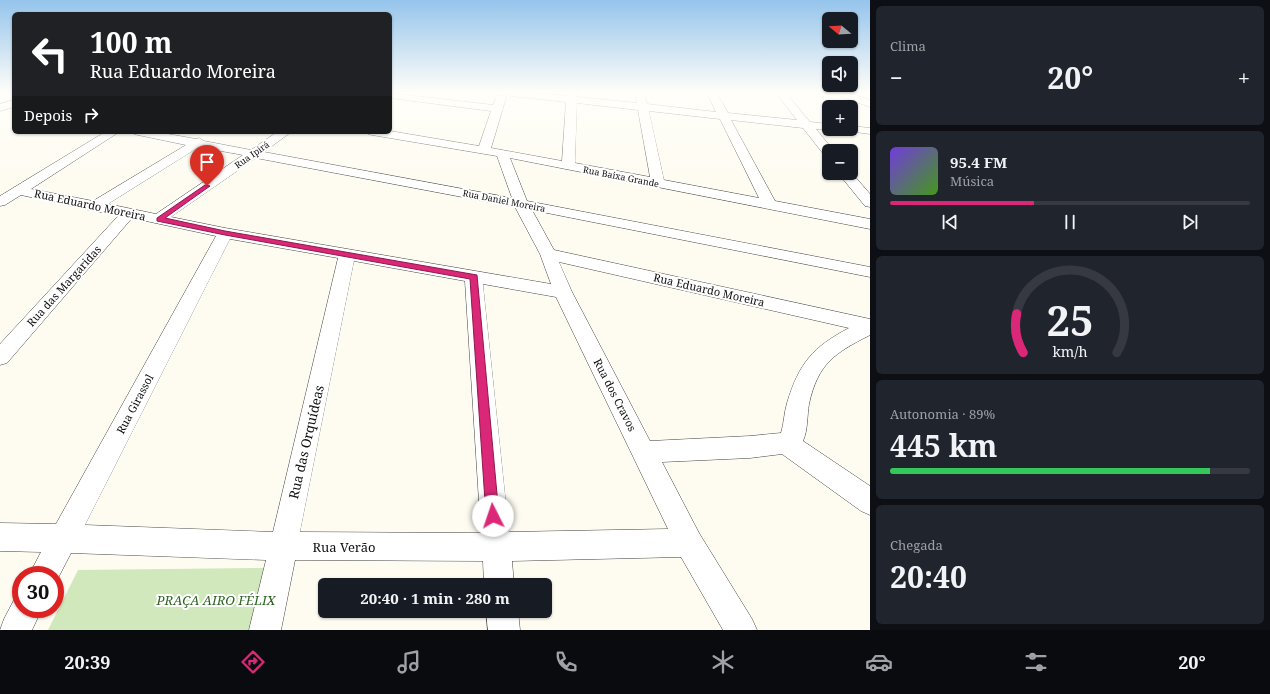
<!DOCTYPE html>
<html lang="pt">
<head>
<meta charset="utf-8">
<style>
	:root { --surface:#171b24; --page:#20242c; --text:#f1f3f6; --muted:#9ea1a6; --line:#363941; --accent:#db2777 }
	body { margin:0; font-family:"Noto Serif",serif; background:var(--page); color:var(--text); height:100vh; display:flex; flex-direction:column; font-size:15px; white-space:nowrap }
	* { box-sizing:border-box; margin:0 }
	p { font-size:13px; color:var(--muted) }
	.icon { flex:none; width:22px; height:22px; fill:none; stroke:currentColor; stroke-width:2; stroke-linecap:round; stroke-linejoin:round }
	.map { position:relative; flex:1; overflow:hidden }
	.details { display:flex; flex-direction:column; gap:6px; padding:6px; background:#0d0f14; width:400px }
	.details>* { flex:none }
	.banner { position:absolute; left:12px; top:12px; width:380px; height:122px; border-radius:6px; box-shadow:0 1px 3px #0004; background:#202124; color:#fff; overflow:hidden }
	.needle { width:26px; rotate:288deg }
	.controls { position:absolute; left:822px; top:12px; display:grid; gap:8px }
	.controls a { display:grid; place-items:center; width:36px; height:36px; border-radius:6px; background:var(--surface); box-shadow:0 1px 3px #0004; font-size:20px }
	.speed { position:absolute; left:12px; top:566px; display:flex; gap:8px; font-size:20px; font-weight:700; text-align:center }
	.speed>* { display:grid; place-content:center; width:52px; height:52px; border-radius:50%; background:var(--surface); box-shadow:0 1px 3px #0004; line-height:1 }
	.speed .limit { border:6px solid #d22; background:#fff; color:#111 }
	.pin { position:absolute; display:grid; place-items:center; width:34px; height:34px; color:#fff; margin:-41px -17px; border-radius:50% 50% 50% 0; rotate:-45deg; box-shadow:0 0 4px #0007 }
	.pin .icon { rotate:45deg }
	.me { position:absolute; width:44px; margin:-22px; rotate:356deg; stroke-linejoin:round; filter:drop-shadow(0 0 3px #0008) }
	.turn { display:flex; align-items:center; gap:14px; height:84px; padding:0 12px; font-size:18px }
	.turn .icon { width:52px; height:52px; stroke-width:2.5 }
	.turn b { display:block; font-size:28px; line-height:34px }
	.then { display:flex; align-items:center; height:38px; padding:0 12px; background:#0003; gap:8px; font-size:15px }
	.big { font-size:30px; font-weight:700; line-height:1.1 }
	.details .tile { flex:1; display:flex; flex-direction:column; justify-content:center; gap:6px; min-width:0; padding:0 14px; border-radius:6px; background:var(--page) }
	.details .dial { align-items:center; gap:0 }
	.dial svg { height:104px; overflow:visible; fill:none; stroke:var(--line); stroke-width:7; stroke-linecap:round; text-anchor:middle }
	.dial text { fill:var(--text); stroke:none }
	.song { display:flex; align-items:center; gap:12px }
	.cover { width:48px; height:48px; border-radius:6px; background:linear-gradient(135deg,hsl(260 70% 55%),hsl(100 70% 35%)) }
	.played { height:4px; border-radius:2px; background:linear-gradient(90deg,var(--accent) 40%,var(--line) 40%) }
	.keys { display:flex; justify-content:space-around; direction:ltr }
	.heat { display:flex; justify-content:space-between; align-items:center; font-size:22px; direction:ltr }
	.charge { height:6px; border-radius:3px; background:linear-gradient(90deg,#34c759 89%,var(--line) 0) }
	.trip { position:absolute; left:318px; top:578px; width:234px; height:40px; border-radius:6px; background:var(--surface); box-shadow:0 1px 3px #0004; font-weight:700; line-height:40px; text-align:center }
	.tab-bar { display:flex; height:64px; justify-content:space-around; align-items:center; background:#090b0e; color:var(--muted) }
	.tab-bar .icon { width:28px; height:28px }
	.tab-bar .on { color:var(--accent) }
	.tab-bar b { font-size:18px; color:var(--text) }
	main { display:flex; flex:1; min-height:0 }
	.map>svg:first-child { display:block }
	.green { fill:#d1e7bc }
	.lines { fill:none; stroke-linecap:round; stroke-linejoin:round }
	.minor-casing { stroke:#424242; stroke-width:1 }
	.minor { fill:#fff; fill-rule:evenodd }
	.route { fill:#db2777; stroke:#8e194d }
	.labels { text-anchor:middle; stroke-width:4; stroke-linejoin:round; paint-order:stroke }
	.far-street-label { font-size:9px; fill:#0f0f0f; stroke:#fff }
	.street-label { font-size:11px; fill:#0f0f0f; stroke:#fff }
	.near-street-label { font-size:13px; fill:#0f0f0f; stroke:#fff }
	.near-park-label { font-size:13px; font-style:italic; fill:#2e6322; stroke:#fff }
</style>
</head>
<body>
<main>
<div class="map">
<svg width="870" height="630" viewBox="0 0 870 630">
	<rect width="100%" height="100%" fill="#fefcf1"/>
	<!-- green -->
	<polygon class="green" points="264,568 250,630 48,630 78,570"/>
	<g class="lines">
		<!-- minor casing -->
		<g class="minor-casing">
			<g id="minor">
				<path d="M390,93l103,12 4,-9h8l1,2 -15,50 71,13 4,-59 -55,-6 -4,-1 -1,-2h29l32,3v-3h10v4l60,6 -2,-9 1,-1h8l3,11 69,8 -9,-19h10l11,20 69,7 -21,-27h10l24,29 19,2v5h4l-4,1 -13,-1 18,22h-5v6l-4,-1 -22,-28 -72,-8 44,81 95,18v10l-360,-71 17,43 343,66v10l-338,-67 22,40 316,69v16c-35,18 -52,28 -61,69 -2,12 -1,26 -6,37l67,45v29l-9,-4 -79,-57 -32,4 -88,4 37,71 53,86 5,11h-34l-42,-73 -169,4 2,24h-30l-1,-24 -188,-1 -14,70h-32l17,-70 -195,-7 -16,31v-9h-26l12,-23 -41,-1v-28l56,1 160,-288 -84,-18 -125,145 -7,2v-21l119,-129 -25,-4 -73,-16 -16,10 -5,1v-10l105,-64h14l-88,57 62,12 93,-56 -48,-10 -4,-1 -2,-2h25l39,7 3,-1 5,3 47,9 26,-18h14l-27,20 248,46 -15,-42 -125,-21 -4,-1 -2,-2 24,-1 89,15 12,-35 -101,-13zM577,103l61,7 12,67 -75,-14zM649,111l71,8 39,79 -95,-18zM199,147l44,8 -87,59 -48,-10zM256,158l259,49 25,47 11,30 -326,-56 -54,-11zM230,239l108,19 -65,274 -188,-7zM354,261l111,20 16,252 -181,-1zM559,262l290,66c-36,19 -50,35 -62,75 -3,10 -3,20 -6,30l-31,3 -100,5 -78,-149zM483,284l73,13 112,232 -159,3z"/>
				<polygon points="836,93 849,93 870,100 870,107 837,95"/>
				<polygon points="14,100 14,107 0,111 0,104"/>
				<polygon points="851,126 870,128 870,134 847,131 845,129 851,129"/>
				<polygon points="851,172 870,194 870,207 865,206 838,173 851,173"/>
				<polygon points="21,596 21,609 42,609 32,630 0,630 4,619 15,598"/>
				<polygon points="486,611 518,611 520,630 488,630"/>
			</g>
		</g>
		<!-- minor -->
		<use href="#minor" class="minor"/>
	</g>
	<!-- sky -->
	<linearGradient id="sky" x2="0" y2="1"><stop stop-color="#95c4ec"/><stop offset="0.51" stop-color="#fffef9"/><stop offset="1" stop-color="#fffef9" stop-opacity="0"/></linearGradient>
	<rect width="870" height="181" fill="url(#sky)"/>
	<!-- route -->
	<polygon class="route" points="205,185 210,186 165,218 225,231 477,275 499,516 497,520 493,522 488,520 486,516 470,279 225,235 157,221 157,218"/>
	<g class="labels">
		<!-- far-street labels -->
		<g class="far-street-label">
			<text transform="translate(252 155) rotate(-35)" y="3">Rua Ipirá</text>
			<text transform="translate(621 177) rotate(11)" y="3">Rua Baixa Grande</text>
			<text transform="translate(504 201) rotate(11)" y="3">Rua Daniel Moreira</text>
		</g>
		<!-- street labels -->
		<g class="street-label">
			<text transform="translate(90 205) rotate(12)" y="4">Rua Eduardo Moreira</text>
			<text transform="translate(64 286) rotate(-48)" y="4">Rua das Margaridas</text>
			<text transform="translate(709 290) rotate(13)" y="4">Rua Eduardo Moreira</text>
			<text transform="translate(615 395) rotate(63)" y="4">Rua dos Cravos</text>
			<text transform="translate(135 404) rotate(-62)" y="4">Rua Girassol</text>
		</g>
		<!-- near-street labels -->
		<g class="near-street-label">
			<text transform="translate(306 442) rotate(-77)" y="5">Rua das Orquídeas</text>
			<text x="344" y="552">Rua Verão</text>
		</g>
		<!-- near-park labels -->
		<g class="near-park-label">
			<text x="216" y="605">PRAÇA AIRO FÉLIX</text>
		</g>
	</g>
</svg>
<div class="controls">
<a><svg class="needle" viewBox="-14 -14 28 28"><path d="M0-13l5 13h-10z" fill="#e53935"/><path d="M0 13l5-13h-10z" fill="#9ea1a6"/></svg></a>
<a><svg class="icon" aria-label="sound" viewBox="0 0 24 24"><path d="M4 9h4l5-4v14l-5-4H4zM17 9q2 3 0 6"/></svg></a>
<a>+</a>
<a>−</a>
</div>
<div class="speed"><div class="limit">30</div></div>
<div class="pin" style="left:207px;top:186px;background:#d93025"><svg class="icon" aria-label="arrive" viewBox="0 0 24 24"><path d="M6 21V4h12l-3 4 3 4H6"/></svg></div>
<svg class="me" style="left:493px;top:516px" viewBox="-20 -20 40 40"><circle r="19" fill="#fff"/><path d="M0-13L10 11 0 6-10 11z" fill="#db2777"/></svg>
<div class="trip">20:40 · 1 min · 280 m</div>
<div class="banner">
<div class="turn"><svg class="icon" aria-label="left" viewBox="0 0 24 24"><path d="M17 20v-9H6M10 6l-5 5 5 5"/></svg><div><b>100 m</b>Rua Eduardo Moreira</div></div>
<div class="then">Depois<svg class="icon" aria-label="right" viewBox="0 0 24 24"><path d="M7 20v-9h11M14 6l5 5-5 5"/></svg></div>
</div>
</div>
<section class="details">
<div class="tile"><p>Clima</p>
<div class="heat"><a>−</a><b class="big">20°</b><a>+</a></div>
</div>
<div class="tile">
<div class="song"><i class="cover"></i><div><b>95.4 FM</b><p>Música</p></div></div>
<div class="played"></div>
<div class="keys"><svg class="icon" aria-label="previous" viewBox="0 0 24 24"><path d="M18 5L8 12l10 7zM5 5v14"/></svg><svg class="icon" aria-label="pause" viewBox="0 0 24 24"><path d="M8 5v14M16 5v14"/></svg><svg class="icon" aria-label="next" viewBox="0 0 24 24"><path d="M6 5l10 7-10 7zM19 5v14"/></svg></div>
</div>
<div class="tile dial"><svg viewBox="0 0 100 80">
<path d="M14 69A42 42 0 1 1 86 69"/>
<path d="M14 69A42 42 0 0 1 9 39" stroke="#db2777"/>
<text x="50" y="56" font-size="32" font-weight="700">25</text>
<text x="50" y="72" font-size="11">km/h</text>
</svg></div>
<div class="tile"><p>Autonomia · 89%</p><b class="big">445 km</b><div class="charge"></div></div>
<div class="tile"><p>Chegada</p><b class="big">20:40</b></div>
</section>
</main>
<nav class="tab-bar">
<b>20:39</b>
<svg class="icon on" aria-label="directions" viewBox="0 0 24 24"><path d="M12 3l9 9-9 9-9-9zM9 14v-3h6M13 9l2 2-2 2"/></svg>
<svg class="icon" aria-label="music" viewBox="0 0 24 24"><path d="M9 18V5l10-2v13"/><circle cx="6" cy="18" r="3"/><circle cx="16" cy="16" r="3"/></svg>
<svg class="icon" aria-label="phone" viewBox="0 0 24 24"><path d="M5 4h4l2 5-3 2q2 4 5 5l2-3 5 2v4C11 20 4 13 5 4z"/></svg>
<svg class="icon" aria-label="climate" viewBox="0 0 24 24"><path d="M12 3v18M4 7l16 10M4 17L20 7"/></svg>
<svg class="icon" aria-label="car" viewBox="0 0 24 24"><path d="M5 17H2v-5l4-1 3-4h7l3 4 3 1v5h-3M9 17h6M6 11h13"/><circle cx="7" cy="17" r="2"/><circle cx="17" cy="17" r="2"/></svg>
<svg class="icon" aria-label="filters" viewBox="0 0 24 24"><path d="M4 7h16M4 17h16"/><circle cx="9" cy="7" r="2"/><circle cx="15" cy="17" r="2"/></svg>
<b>20°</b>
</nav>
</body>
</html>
